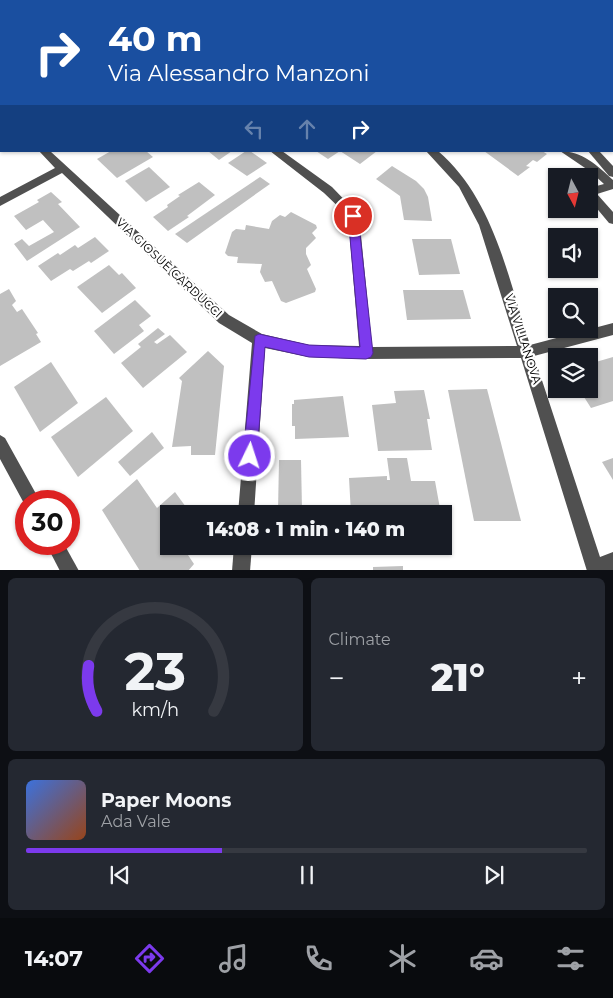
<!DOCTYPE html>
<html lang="en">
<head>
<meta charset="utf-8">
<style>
	:root { --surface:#171b24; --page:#242831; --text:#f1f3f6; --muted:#9ea1a6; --line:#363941; --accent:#7c3aed }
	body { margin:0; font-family:Montserrat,sans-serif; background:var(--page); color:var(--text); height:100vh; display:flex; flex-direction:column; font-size:19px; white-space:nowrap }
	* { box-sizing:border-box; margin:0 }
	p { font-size:16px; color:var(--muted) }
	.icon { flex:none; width:28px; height:28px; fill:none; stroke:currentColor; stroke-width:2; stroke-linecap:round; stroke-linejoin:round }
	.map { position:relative; height:570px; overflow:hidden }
	.drawer { display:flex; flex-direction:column; gap:8px; padding:8px; background:#0d0f14; flex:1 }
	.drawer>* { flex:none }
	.top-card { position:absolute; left:0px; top:0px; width:614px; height:152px; box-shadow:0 1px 4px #0004; background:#1a4fa0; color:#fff; overflow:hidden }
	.needle { width:32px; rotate:173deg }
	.controls { position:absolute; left:548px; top:168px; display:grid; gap:10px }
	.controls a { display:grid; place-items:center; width:50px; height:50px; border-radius:0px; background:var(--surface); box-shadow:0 1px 4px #0004; font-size:25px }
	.speed { position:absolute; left:15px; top:490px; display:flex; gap:10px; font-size:25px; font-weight:700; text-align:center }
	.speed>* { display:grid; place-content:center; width:65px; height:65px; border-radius:50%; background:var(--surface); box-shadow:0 1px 4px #0004; line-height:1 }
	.speed .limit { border:8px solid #d22; background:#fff; color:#111 }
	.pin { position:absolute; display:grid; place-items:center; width:42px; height:42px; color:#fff; margin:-21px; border:2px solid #fff; border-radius:50%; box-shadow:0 1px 5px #0007 }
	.me { position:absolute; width:55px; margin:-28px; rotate:4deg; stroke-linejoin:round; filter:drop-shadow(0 0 4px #0008) }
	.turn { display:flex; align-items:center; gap:18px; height:105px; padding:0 25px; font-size:22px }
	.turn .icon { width:65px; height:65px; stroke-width:2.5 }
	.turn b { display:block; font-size:35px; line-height:42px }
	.lanes { display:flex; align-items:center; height:48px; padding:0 25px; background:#0003; justify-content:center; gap:25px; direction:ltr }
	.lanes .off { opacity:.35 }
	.big { font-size:38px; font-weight:800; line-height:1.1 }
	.drawer .card { flex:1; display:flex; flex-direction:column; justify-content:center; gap:8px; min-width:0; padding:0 18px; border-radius:8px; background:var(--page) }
	.drawer .dial { align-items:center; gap:0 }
	.dial svg { height:130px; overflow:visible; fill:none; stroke:var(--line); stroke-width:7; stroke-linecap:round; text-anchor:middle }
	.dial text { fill:var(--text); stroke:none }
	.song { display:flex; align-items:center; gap:15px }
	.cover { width:60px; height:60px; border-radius:8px; background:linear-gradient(135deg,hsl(220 70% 55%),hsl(20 70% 35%)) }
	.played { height:5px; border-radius:2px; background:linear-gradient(90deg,var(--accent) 35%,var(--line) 35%) }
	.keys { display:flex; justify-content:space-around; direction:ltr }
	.heat { display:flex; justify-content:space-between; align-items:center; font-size:28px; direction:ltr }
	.drawer .tiles { flex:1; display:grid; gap:8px; grid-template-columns:1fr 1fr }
	.card:last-child { grid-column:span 2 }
	.trip { position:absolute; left:160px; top:505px; width:292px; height:50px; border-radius:0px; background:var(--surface); box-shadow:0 1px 4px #0004; font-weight:800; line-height:50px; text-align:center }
	.tab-bar { display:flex; height:80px; justify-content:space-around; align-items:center; background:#090b0e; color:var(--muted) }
	.tab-bar .icon { width:35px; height:35px }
	.tab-bar .active { color:var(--accent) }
	.tab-bar b { font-size:22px; color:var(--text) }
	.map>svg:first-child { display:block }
	.green { fill:#d7d7d7 }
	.building { fill:#c0c0c0 }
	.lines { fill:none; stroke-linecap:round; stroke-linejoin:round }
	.minor { fill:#505050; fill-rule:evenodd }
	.route { fill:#7c3aed; stroke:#51269a }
	.labels { text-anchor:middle; stroke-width:4.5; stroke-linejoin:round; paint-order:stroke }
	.street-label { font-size:12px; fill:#000; stroke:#fff }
</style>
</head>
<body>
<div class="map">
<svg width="613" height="571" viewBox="0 0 613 571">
	<rect width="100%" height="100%" fill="#fff"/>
	<!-- green -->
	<polygon class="green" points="613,0 613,39 612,1 410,1"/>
	<!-- building -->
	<g class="building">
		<polygon points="111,151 146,151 153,157 117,178 97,159"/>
		<polygon points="208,151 232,151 219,160"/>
		<polygon points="246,151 250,151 267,163 247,176 228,163"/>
		<polygon points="316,151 377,151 360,164 340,151 328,159"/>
		<polygon points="484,151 542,151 547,154 537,162 533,160 526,166 530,167 518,176"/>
		<polygon points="392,166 416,181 424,189 428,197 432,221 404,220 400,196 376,179"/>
		<polygon points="149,167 170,187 146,202 125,181"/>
		<polygon points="260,177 270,184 187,243 175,234"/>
		<polygon points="199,182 215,195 187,216 189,217 168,231 153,217 168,207 167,205 180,196 178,195"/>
		<polygon points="51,192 62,202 58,204 80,227 27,261 14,244 22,239 29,246 54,232 43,220 26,230 14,216 39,202 37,200"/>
		<polygon points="291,212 316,225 317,228 312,233 316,238 306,248 306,254 311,265 307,269 316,289 315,292 286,303 281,301 272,281 265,282 260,272 262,264 237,263 238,257 228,256 225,253 232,232 236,229 245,230 246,225 269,229 272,221 280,215 285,217"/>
		<polygon points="95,237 109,251 91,263 89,261 73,271 70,269 51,281 38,266 58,253 60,255 75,245 78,248"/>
		<polygon points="412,239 451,239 460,274 419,275"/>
		<polygon points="109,265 119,275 122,273 136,288 102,313 77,287"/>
		<polygon points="9,289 16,301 12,305 17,312 22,309 38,333 36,334 41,342 0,366 0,294"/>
		<polygon points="403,290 463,290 471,319 407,320"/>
		<polygon points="135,300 151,316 139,325 144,331 114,354 94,331"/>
		<polygon points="158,328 165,334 154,342 157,344 170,335 187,352 143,388 121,363 141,347 138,344"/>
		<polygon points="208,351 224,366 215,455 191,455 191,446 172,447 182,381 179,378"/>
		<polygon points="613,357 613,401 591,408 579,389 589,389 589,364"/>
		<polygon points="51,362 78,403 40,432 14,387"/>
		<polygon points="487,389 521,521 474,521 448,390"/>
		<polygon points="424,390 430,419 427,419 432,450 378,451 372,405 396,403 394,391"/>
		<polygon points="343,396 349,437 295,439 295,426 292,426 292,404 294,404 294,400"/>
		<polygon points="106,397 133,431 78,477 51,437"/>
		<polygon points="152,432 164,448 130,476 118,462"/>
		<polygon points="387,458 407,458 411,481 435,481 441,514 351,514 349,478 387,476 387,480 390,480"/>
		<polygon points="613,458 613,480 602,462"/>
		<polygon points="279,460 301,460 302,510 278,512"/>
		<polygon points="137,479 157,508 175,492 191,514 169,514 169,546 182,546 194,564 188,571 140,571 102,510"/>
		<polygon points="444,538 448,555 419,555 418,546 444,546"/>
		<polygon points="403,566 403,571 373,571 373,567"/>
	</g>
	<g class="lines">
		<!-- minor -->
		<g class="minor">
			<polygon points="167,0 176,0 177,1 168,1"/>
			<polygon points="309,0 318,0 319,1 310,1"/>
			<polygon points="396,0 405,0 406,1 397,1"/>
			<rect x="0" y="107" width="1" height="7"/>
			<path d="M39,151h11l179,164 33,19 47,11 50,1 -11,-130 -24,-23 -54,-42h12l50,36 27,28 13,132 145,-1 -38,-121 -20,-38 -33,-36h12c56,48 70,127 92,194l83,-22v12l-79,21 66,201 13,-5v18l-26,1 -66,-213 -155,1 -57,-2 -44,-9 -11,166h-16l14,-171 -33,-20 -157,-150 -62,33v-9l55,-29z"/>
			<path d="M560,151c22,0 37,14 53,29v9l-16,5 16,18v12l-4,-1 -20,-24v-11l15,-4 -13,-12z"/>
			<polygon points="588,151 599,151 613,166 613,177 609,176"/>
			<polygon points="0,435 5,438 40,501 26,501 26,507 0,459"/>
			<polygon points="46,544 64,544 79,571 60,571"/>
			<polygon points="234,546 252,546 250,571 232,571"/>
		</g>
	</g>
	<!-- route -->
	<polygon class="route" points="353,212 358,216 373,353 371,357 366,359 309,357 265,347 257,456 255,461 250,463 245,461 243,456 255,336 259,334 309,345 360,347 348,216"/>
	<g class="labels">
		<!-- street labels -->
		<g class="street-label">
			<text transform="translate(169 268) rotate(43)" y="4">VIA GIOSUÈ CARDUCCI</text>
			<text transform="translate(523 339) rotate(72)" y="4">VIA VILLANOVA</text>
		</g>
	</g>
</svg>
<div class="controls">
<a><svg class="needle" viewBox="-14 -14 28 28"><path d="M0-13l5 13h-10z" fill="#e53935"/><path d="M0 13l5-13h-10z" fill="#9ea1a6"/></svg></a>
<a><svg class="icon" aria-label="sound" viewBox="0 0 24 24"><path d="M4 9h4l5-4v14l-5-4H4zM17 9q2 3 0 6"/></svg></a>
<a><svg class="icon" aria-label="search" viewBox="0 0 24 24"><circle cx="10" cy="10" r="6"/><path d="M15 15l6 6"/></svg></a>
<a><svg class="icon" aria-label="layers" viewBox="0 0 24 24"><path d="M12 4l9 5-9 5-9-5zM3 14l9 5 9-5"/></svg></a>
</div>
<div class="speed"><div class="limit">30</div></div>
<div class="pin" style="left:353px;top:216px;background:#d93025"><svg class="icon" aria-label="arrive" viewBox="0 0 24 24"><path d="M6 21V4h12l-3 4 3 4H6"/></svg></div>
<svg class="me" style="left:250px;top:456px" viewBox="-20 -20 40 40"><circle r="17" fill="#7c3aed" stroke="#fff" stroke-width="3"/><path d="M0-11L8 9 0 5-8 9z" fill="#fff"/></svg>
<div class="trip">14:08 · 1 min · 140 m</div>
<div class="top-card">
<div class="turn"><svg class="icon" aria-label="right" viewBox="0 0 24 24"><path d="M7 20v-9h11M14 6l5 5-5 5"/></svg><div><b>40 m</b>Via Alessandro Manzoni</div></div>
<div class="lanes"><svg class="icon off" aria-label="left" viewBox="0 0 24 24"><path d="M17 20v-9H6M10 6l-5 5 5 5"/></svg><svg class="icon off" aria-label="ahead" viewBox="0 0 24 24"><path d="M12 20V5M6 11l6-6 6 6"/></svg><svg class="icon" aria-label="right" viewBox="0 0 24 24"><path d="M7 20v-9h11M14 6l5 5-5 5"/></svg></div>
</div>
</div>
<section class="drawer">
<div class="tiles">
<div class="card dial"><svg viewBox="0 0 100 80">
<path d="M14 69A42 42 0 1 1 86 69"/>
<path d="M14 69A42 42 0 0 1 9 41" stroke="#7c3aed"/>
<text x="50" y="56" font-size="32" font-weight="700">23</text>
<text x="50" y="72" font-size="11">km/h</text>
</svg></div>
<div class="card"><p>Climate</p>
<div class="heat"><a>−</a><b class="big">21°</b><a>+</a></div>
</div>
<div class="card">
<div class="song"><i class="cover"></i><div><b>Paper Moons</b><p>Ada Vale</p></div></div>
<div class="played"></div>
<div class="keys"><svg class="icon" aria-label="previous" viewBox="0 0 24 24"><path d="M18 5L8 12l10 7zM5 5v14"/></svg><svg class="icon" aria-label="pause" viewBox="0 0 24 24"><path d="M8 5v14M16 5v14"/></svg><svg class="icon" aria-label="next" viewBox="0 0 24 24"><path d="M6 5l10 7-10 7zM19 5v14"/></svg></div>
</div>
</div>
</section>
<nav class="tab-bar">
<b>14:07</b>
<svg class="icon active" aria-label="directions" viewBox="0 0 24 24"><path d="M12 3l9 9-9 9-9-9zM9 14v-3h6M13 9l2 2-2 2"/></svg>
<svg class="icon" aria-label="music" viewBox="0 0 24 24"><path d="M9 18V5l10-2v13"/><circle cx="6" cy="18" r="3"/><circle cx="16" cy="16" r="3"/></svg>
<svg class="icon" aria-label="phone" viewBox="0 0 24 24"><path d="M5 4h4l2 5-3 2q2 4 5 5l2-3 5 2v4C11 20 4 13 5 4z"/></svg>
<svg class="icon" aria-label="climate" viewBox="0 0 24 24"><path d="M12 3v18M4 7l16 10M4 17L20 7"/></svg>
<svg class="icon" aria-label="car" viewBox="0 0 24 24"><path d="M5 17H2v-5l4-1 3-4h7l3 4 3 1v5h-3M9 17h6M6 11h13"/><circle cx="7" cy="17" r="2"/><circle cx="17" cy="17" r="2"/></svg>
<svg class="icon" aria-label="filters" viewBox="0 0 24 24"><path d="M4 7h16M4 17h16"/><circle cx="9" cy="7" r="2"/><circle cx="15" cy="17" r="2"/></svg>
</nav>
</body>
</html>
